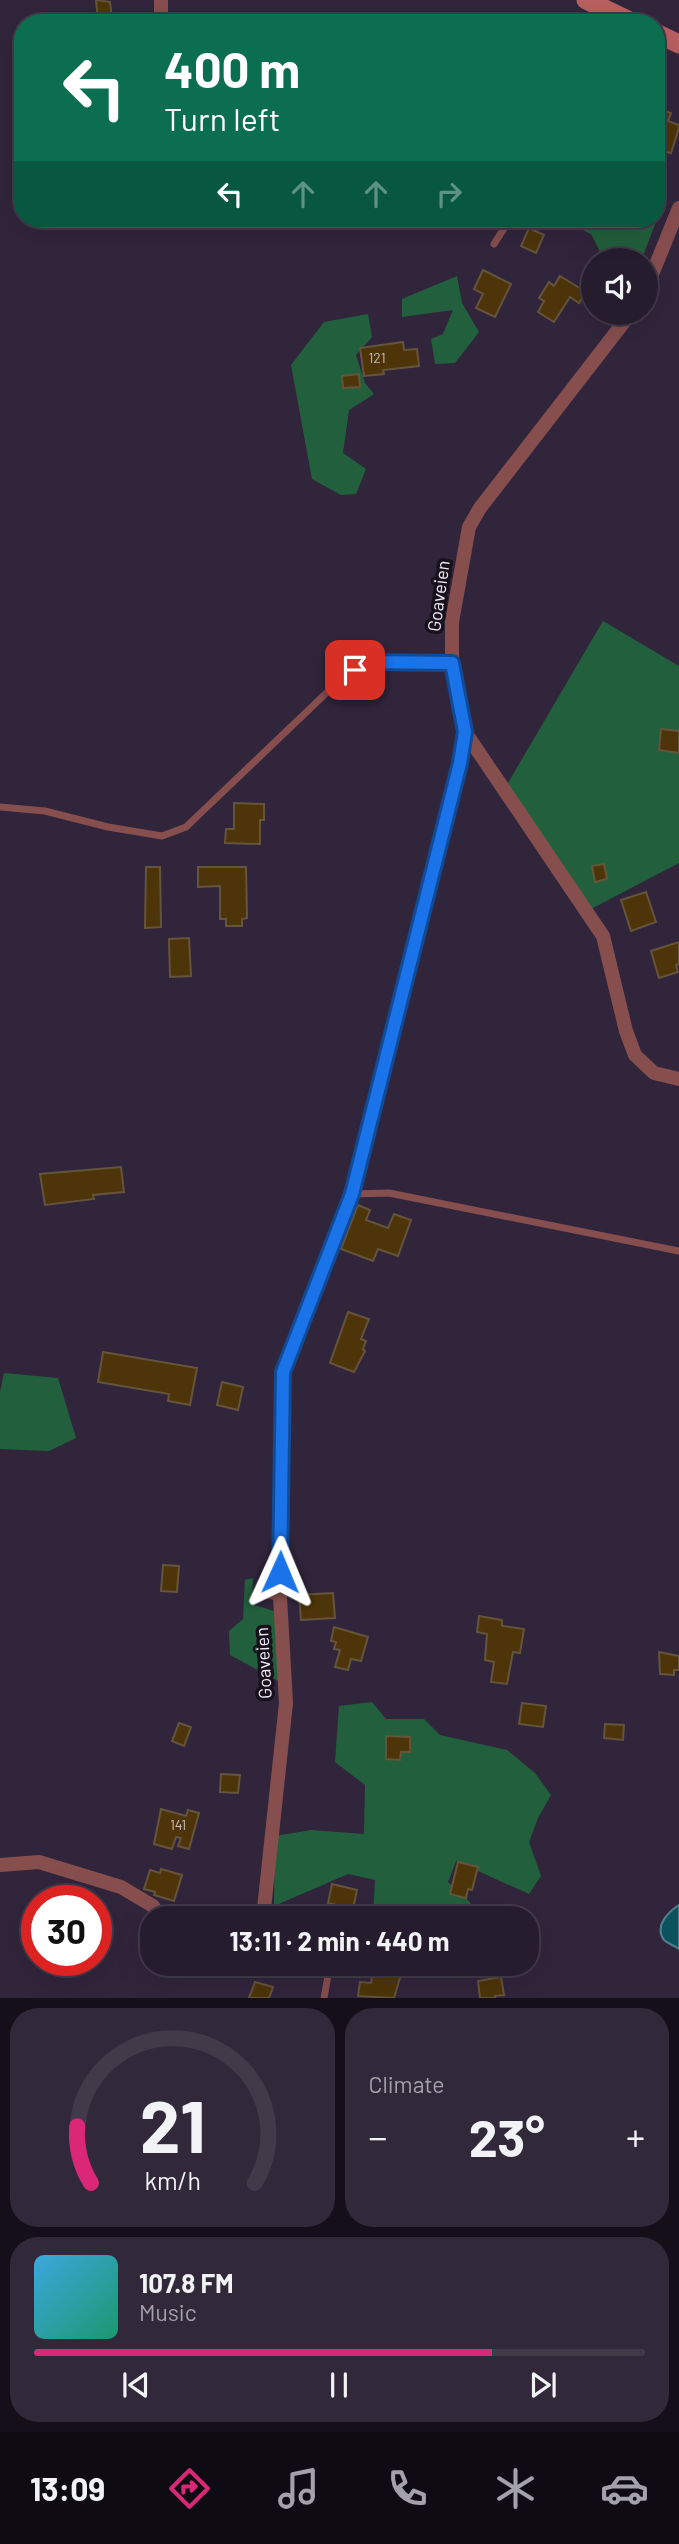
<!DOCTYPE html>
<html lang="en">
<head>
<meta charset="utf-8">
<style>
	:root { --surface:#251c2d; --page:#312939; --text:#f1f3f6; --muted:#a3a1aa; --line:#423a49; --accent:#db2777 }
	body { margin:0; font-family:Barlow,sans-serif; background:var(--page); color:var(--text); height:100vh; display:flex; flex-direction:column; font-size:26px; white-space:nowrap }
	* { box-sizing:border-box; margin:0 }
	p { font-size:23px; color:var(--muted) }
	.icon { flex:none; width:38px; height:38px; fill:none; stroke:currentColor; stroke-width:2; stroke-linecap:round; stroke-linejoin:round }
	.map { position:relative; height:1998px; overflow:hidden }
	.details { display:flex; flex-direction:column; gap:10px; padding:10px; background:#140f19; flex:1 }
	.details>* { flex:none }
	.guide { position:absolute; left:14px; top:14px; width:651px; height:214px; border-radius:28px; box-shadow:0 7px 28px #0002,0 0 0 2px var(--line); background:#0b6e4f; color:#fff; overflow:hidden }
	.tools { position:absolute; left:581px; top:248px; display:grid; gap:14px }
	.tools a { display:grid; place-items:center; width:77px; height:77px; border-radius:50%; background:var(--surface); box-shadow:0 7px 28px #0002,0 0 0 2px var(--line); font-size:35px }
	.speed { position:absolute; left:21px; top:1885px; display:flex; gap:14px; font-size:35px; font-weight:700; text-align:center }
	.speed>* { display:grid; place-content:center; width:91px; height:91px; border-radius:50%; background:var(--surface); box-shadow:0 7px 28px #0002,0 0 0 2px var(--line); line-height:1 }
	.speed .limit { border:10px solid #d22; background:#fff; color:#111 }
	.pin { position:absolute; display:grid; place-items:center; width:60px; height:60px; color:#fff; margin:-30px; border-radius:14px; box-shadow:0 4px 10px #0006 }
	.me { position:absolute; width:77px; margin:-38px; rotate:1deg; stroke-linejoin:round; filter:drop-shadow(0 0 5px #0008) }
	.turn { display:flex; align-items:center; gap:24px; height:147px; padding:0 35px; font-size:32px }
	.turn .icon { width:91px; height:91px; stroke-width:2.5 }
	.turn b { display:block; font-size:49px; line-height:60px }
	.lanes { display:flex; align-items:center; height:66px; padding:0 35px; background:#0003; justify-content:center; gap:35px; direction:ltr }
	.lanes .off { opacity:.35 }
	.big { font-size:52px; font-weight:700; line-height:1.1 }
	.details .card { flex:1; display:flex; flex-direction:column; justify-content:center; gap:10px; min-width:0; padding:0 24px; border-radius:28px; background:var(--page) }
	.details .dial { align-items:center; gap:0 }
	.dial svg { height:182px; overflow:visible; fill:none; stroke:var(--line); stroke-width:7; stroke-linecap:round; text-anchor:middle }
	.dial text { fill:var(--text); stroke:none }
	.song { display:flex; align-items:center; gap:21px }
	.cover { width:84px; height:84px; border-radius:10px; background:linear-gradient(135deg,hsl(200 70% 55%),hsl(160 70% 35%)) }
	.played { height:7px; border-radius:4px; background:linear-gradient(90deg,var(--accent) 75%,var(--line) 75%) }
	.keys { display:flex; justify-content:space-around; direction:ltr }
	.heat { display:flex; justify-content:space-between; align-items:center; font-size:38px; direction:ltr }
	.details .tiles { flex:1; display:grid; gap:10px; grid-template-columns:1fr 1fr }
	.card:last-child { grid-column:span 2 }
	.trip { position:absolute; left:140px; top:1906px; width:399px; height:70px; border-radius:28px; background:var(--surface); box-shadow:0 7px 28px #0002,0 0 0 2px var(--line); font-weight:700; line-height:70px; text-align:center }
	.dock { display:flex; height:112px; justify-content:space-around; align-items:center; background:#0f0b12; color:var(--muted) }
	.dock .icon { width:49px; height:49px }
	.dock .active { color:var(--accent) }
	.dock b { font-size:32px; color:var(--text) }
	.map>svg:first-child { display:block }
	.green { fill:#22603d }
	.water { fill:#0b515e; stroke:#517f8d; stroke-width:2 }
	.building { fill:#4e3509; stroke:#65543c; stroke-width:2 }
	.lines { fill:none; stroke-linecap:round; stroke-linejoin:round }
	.service { stroke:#874e4e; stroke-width:7 }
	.minor { stroke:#874e4e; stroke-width:14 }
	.secondary { stroke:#ba6061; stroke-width:19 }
	.route-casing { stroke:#114b97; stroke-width:18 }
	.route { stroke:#1a73e8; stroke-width:12 }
	.labels { text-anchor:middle; stroke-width:7; stroke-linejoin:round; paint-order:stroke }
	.number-label { font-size:14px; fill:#cabebe }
	.street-label { font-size:18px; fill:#f3ebfa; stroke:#17111b }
</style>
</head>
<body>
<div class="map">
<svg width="679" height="1998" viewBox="0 0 679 1998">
	<rect width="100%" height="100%" fill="#31253c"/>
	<!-- green -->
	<g class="green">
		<polygon points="565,219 655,219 656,222 641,261 605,261 591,234 568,223"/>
		<polygon points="457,276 462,303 479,332 455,363 435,364 431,339 443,334 453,310 402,317 402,299"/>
		<polygon points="368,314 372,337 356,355 365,383 374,394 349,410 343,453 366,469 356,494 341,495 312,479 291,365 324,322"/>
		<polygon points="603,621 679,666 679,863 589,910 505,788"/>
		<polygon points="4,1373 58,1378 76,1438 49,1451 0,1449 0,1392"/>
		<polygon points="253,1578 252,1604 277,1612 280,1682 230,1655 229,1631 243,1619 245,1580"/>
		<polygon points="372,1702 386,1719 424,1719 440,1735 507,1750 535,1773 551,1795 538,1818 529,1842 541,1876 529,1894 456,1861 448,1882 470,1902 474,1918 373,1918 375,1880 348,1874 274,1906 275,1836 311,1830 364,1834 365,1785 335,1762 339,1706"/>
	</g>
	<!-- water -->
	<path class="water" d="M679,1905v44c-5,-4 -11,-5 -15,-9 -10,-14 4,-28 15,-35z"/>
	<!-- building -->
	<g class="building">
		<polygon points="96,0 110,2 112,19 98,20"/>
		<polygon points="659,109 671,113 668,121 679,125 679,128 671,153 666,152 659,174 656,174 656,118"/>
		<polygon points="529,228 544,235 536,253 521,246"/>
		<polygon points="483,270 511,284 495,317 476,308 483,294 474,289"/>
		<polygon points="560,276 586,292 579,303 570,297 554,322 538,312 544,301 539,298 549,282 554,286"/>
		<polygon points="403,342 404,350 417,349 419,366 383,370 384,374 364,376 360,348"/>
		<polygon points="359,374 360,387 343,388 342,376"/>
		<polygon points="661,729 679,731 679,753 659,750"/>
		<polygon points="234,803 264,804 264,820 260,820 260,844 225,843 226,829 234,829"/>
		<polygon points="604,864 607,879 595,882 592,866"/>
		<polygon points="146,867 160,867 161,927 145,928"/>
		<polygon points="198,867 246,867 247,918 242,919 242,926 226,926 226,919 220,919 220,886 198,887"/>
		<polygon points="646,892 656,922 631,931 621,900"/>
		<polygon points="189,938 191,976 170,977 169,939"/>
		<polygon points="679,942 679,964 676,965 678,972 659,978 651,951"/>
		<polygon points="121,1167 124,1192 93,1195 94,1199 45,1205 40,1174"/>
		<polygon points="358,1205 370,1210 366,1220 388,1228 394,1214 411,1220 398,1256 378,1249 373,1261 341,1249"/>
		<polygon points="348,1312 369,1319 361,1339 366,1341 363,1349 365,1351 354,1372 330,1363"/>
		<polygon points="103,1352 197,1368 190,1405 168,1401 169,1394 98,1382"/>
		<polygon points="222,1382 243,1387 238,1410 217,1405"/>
		<polygon points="163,1565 179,1566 177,1592 161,1591"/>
		<polygon points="333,1593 335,1618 301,1620 299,1595"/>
		<polygon points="479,1616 502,1620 502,1626 524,1629 520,1653 513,1652 507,1684 491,1682 494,1662 485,1660 487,1634 477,1632"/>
		<polygon points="334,1627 368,1637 361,1661 351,1659 348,1670 335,1667 340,1650 334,1649 336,1642 331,1641"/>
		<polygon points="659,1652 679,1656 679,1670 674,1670 674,1675 660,1674"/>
		<polygon points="522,1703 546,1706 543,1727 519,1724"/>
		<polygon points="179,1723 191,1727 184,1746 172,1741"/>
		<polygon points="605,1724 624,1725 623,1740 604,1738"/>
		<polygon points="386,1736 410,1737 410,1752 401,1752 400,1760 386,1759"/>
		<polygon points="221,1774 240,1775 238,1793 220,1792"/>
		<polygon points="161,1809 186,1816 188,1810 199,1813 189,1849 178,1846 181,1838 176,1837 172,1849 154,1844"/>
		<polygon points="458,1862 478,1867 472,1890 468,1889 466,1898 450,1894"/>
		<polygon points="161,1869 182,1875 174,1901 154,1895 155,1892 144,1889 150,1870 160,1873"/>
		<polygon points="332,1884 357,1890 353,1909 328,1903"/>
		<polygon points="374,1966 402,1971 394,1998 358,1996 360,1982 371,1983"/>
		<polygon points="501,1977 504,1995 495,1996 495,1998 480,1998 478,1981"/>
		<polygon points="255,1982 273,1987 269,1998 249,1998"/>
	</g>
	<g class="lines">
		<!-- service -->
		<g class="service">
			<polyline points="494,244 510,219"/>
			<polyline points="0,807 45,811 108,827 162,836 186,827 341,679 370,662 452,663"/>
			<polyline points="352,1194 389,1193 679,1251"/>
			<polyline points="266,1595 280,1597"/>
			<polyline points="324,1998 330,1964"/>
		</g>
		<!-- minor -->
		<g class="minor">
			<polyline points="161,23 161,0"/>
			<polyline points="646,289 679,208"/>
			<polyline points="465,732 603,936 626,1031 635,1055 654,1073 679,1079"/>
			<polyline points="0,1865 39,1862 121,1887 153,1906 160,1918"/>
			<polyline points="263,1918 286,1703 280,1597 283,1372 352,1194 459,763 465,732 452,663 452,622 469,527 480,508 631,313"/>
		</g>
		<!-- secondary -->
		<g class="secondary">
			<polyline points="586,0 634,23"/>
			<polyline points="656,33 679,44"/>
		</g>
	</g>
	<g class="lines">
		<!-- route casing -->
		<g class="route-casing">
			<polyline id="route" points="280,1572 283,1372 352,1194 460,763 465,732 452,663 370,662 355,670"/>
		</g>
		<!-- route -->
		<use href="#route" class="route"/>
	</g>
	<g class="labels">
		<!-- number labels -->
		<g class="number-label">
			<text x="377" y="363">121</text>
			<text x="178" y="1830">141</text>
		</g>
		<!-- street labels -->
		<g class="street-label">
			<text transform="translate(439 596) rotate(-82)" y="6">Goaveien</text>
			<text transform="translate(264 1663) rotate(-93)" y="6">Goaveien</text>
		</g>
	</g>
</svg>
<div class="tools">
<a><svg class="icon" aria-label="sound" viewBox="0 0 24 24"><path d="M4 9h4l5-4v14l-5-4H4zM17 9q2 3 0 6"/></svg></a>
</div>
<div class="speed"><div class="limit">30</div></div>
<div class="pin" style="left:355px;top:670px;background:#d93025"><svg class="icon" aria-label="arrive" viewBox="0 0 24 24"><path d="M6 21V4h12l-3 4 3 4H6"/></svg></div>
<svg class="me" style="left:280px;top:1572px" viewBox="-20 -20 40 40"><path d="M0-17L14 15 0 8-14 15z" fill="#1a73e8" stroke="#fff" stroke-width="4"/></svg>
<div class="trip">13:11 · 2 min · 440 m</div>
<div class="guide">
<div class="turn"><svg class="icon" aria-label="left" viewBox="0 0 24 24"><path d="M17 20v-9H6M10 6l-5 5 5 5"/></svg><div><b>400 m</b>Turn left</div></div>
<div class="lanes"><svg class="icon" aria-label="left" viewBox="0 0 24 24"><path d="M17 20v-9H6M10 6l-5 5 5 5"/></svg><svg class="icon off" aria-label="ahead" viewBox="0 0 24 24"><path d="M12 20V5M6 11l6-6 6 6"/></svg><svg class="icon off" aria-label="ahead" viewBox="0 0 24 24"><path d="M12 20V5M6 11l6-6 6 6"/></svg><svg class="icon off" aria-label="right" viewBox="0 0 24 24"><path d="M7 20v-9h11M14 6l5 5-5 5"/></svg></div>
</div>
</div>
<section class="details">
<div class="tiles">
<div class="card dial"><svg viewBox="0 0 100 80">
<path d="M14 69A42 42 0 1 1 86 69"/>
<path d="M14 69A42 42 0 0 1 8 44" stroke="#db2777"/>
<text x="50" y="56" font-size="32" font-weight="700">21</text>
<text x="50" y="72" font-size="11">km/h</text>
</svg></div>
<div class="card"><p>Climate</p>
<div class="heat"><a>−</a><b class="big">23°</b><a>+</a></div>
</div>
<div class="card">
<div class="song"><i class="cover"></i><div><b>107.8 FM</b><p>Music</p></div></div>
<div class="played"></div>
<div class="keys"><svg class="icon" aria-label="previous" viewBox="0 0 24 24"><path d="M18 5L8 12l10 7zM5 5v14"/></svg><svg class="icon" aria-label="pause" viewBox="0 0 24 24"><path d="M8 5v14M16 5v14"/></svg><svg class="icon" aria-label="next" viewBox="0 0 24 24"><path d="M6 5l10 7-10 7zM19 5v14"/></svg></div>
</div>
</div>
</section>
<nav class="dock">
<b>13:09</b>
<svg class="icon active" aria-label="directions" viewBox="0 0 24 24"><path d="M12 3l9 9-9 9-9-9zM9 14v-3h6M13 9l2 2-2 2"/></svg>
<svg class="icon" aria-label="music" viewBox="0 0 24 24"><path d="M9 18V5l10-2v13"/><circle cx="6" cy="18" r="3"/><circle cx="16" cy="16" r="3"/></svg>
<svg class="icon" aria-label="phone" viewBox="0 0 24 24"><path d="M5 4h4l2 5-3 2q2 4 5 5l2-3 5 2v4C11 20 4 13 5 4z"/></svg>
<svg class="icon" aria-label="climate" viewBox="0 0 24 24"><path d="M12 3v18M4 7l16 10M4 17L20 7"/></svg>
<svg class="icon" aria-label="car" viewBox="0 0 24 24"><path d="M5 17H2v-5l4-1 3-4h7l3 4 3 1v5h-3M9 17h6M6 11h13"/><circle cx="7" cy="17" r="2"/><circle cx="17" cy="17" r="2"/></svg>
</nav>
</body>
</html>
